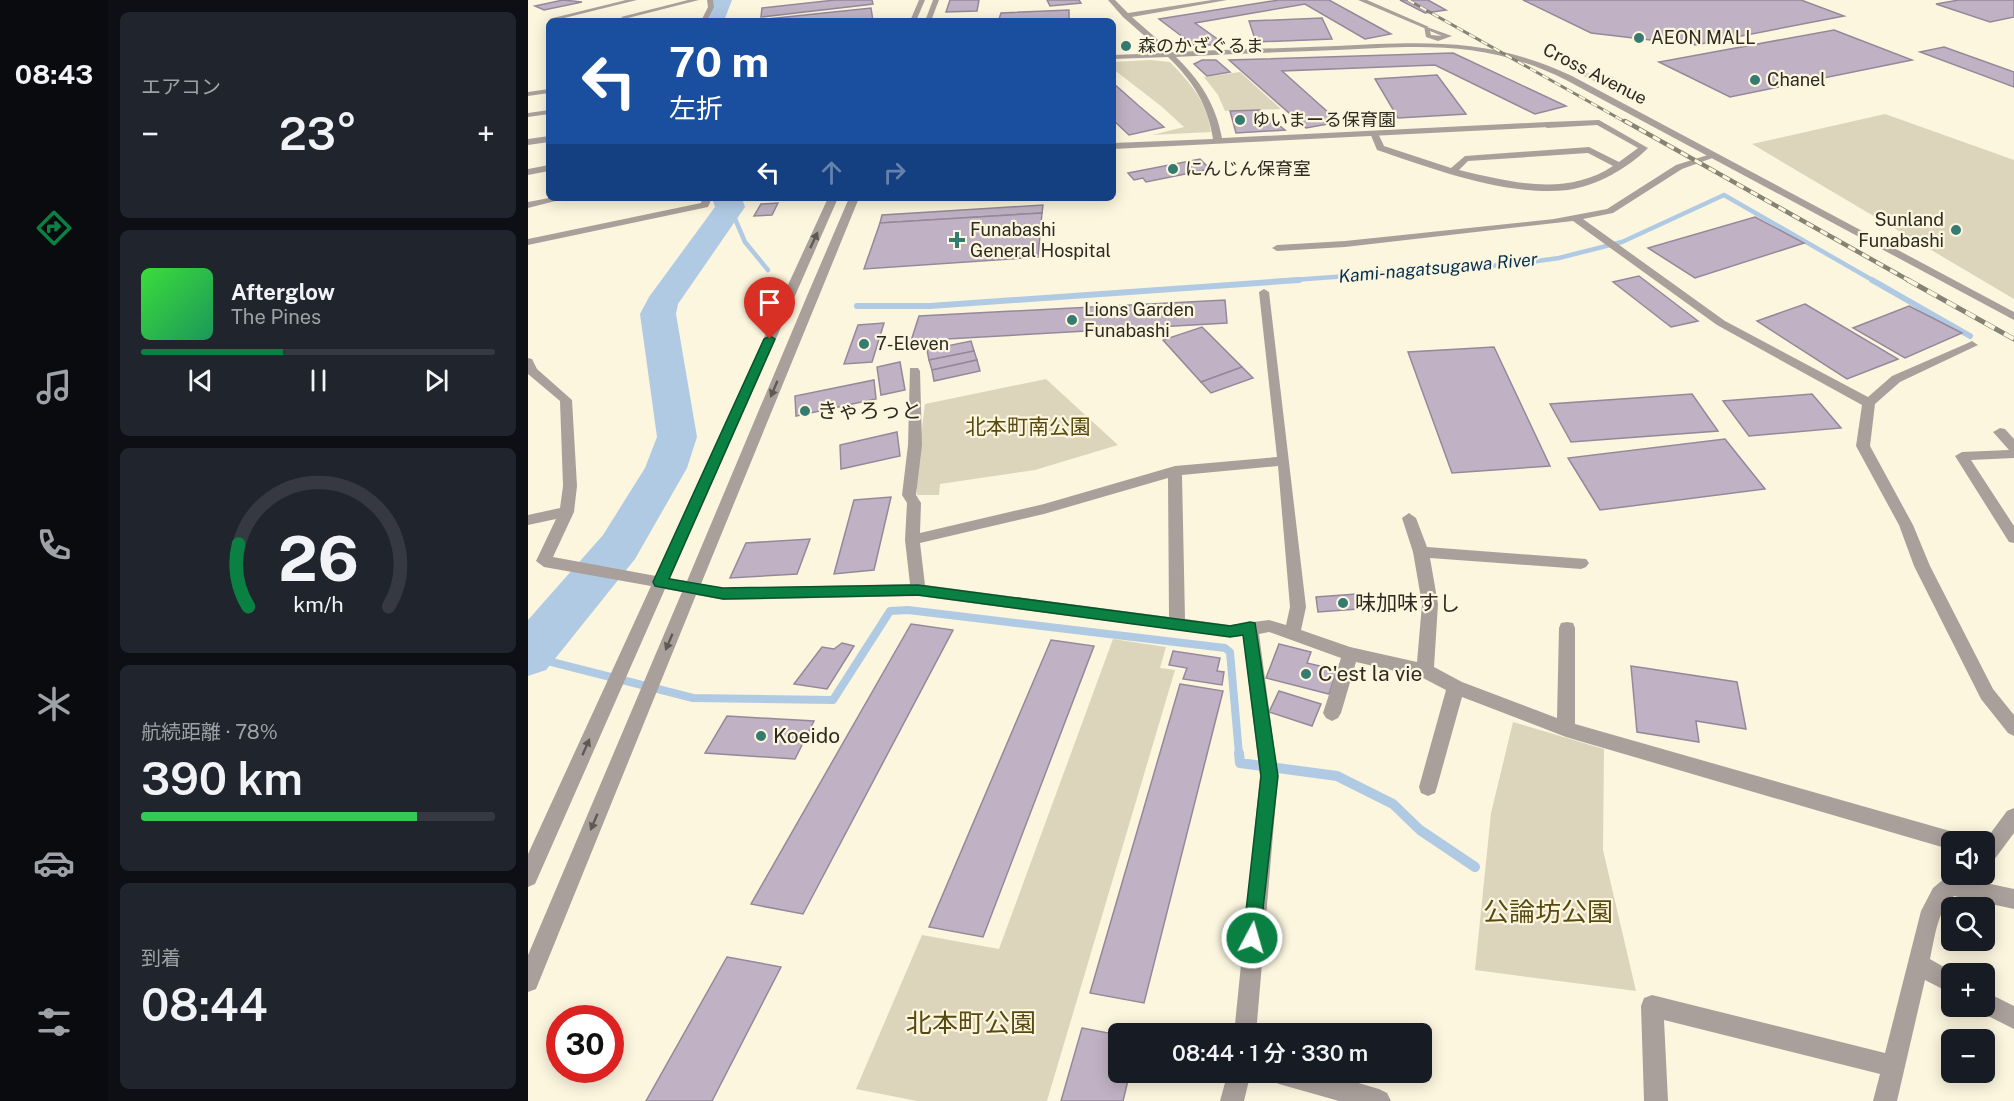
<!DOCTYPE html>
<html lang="ja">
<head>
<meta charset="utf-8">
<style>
	:root { --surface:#171b24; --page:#20242c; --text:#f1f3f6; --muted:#9ea1a6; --line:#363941; --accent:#0b8043 }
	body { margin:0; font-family:"Public Sans","Noto Sans JP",sans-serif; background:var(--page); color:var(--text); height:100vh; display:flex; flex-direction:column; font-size:22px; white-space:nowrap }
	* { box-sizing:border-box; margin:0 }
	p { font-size:20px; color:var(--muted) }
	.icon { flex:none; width:33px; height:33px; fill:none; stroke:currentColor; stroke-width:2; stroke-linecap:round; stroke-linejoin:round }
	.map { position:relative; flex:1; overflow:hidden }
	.details { display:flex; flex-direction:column; gap:12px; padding:12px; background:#0d0f14; width:420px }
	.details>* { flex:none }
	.guide { position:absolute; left:18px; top:18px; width:570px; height:183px; border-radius:9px; box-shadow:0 3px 15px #0003; background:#1a4fa0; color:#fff; overflow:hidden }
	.buttons { position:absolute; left:1413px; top:831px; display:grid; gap:12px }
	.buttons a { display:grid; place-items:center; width:54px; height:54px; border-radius:9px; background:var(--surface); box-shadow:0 3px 15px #0003; font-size:30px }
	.speed { position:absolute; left:18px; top:1005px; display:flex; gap:12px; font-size:30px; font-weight:700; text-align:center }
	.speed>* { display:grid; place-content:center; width:78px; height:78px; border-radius:50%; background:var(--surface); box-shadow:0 3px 15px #0003; line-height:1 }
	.speed .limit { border:9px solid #d22; background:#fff; color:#111 }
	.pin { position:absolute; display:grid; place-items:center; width:51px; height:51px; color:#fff; margin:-62px -26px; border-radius:50% 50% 50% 0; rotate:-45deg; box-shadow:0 0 6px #0007 }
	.pin .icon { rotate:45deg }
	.me { position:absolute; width:66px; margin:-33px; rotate:6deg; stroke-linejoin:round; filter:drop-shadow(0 0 4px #0008) }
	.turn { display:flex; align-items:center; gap:21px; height:126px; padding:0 24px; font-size:27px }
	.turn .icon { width:78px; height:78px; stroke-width:2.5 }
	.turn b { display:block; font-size:42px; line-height:51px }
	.lanes { display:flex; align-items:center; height:57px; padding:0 24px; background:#0003; justify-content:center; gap:30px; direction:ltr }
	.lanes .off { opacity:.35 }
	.big { font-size:45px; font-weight:600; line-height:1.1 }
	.details .card { flex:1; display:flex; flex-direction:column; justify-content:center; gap:9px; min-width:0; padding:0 21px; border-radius:9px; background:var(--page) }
	.details .dial { align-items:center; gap:0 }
	.dial svg { height:156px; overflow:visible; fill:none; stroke:var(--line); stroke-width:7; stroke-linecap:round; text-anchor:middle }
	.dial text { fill:var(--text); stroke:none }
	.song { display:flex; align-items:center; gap:18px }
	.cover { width:72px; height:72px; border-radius:9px; background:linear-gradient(135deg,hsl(120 70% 55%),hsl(150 70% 35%)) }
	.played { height:6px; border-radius:3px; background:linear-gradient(90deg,var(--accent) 40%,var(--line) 40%) }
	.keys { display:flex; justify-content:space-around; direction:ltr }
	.heat { display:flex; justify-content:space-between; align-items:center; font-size:33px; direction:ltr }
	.charge { height:9px; border-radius:4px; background:linear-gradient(90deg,#34c759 78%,var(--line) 0) }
	.trip { position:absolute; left:580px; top:1023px; width:324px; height:60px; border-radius:9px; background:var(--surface); box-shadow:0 3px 15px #0003; font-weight:600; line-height:60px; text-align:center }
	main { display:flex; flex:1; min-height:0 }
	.tabs { display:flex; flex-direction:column; width:108px; justify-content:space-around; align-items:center; background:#090b0e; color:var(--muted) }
	.tabs .icon { width:42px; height:42px }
	.tabs .selected { color:var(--accent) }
	.tabs b { font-size:27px; color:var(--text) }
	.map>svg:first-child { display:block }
	.green { fill:#ddd5bb }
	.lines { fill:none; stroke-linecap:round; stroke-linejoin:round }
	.stream-far3 { stroke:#b1cae4; stroke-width:4.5 }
	.stream-far2 { stroke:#b1cae4; stroke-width:6 }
	.stream-far1 { stroke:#b1cae4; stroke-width:8 }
	.stream { stroke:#b1cae4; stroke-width:10 }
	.river { fill:#b1cae4; fill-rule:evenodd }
	.building { fill:#c0b2c4; stroke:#96889a; stroke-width:1.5 }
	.minor { fill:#aaa09b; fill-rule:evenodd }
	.tertiary { fill:#aaa09b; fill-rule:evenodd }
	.rail-far2-casing { stroke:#878374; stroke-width:3 }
	.rail-far1-casing { stroke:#878374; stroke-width:4.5 }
	.rail-casing { stroke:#878374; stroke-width:5 }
	.rail-far2 { stroke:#fcf6df; stroke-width:2; stroke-dasharray:7; stroke-linecap:butt }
	.rail-far1 { stroke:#fcf6df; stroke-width:3; stroke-dasharray:8; stroke-linecap:butt }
	.rail { stroke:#fcf6df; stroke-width:4; stroke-dasharray:11; stroke-linecap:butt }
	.oneway { fill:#5e5952 }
	.route { fill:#0b8043; stroke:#07532c; stroke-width:1.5 }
	.poi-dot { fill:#367b70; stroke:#fcf6df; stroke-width:2 }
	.labels { text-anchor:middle; stroke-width:4.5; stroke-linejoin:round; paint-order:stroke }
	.far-poi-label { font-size:18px; fill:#2c2a21; stroke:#fcf6df; text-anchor:start }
	.far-street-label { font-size:18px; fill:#2c2a21; stroke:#fcf6df }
	.far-water-label { font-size:18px; font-style:italic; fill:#052f51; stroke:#fcf6df }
	.poi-label { font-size:21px; fill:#2c2a21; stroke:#fcf6df; text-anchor:start }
	.park-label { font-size:21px; fill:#584910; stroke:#fcf6df }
	.near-park-label { font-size:26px; fill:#584910; stroke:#fcf6df }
</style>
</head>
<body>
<main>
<nav class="tabs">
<b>08:43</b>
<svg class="icon selected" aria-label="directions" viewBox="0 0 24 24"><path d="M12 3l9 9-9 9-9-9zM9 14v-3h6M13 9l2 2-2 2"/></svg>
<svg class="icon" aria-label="music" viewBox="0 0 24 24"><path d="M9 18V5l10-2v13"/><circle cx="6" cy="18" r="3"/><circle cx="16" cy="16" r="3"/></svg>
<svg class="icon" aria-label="phone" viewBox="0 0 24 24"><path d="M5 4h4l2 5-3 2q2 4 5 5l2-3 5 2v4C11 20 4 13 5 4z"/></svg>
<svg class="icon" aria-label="climate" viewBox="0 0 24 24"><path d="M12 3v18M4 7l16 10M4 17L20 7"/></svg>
<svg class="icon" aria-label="car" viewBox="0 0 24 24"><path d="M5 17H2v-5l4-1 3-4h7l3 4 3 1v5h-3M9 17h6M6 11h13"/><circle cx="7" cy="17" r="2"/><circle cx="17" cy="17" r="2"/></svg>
<svg class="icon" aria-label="filters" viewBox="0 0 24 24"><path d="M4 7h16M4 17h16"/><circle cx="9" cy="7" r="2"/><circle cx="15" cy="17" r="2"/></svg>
</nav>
<section class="details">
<div class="card"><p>エアコン</p>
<div class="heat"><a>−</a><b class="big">23°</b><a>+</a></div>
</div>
<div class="card">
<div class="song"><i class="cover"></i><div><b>Afterglow</b><p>The Pines</p></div></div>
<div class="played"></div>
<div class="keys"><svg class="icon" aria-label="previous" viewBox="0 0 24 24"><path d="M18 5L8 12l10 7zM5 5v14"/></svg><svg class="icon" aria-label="pause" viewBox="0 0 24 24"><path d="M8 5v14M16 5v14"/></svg><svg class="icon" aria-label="next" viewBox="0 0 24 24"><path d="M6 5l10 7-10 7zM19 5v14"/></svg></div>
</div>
<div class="card dial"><svg viewBox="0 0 100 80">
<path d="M14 69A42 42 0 1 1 86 69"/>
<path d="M14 69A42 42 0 0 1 9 37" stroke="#0b8043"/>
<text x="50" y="56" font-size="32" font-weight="700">26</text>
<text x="50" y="72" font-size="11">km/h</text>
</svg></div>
<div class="card"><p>航続距離 · 78%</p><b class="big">390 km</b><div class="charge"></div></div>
<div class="card"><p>到着</p><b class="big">08:44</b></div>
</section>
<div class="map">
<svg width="1486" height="1101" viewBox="0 0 1486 1101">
	<rect width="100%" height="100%" fill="#fcf6df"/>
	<!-- green -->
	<g class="green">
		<path d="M622,60l20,2c20,21 37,39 41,70l-59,3 32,-8 -23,-21 -48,-37v-7z"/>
		<polygon points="1045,71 1083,76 1107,90 1094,95"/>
		<polygon points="712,72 753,109 697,111 690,95 676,77"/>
		<polygon points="1357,114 1486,160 1486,299 1224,144"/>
		<polygon points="518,379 590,445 507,470 412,484 411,495 389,495 389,468 397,404"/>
		<polygon points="585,639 638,647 632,668 647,670 519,1101 389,1101 328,1089 394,935 471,949"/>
		<polygon points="985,722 1076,749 1075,850 1108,991 947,970 963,813"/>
	</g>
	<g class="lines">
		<!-- stream-far3 -->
		<g class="stream-far3">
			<polyline points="202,207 217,242 240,270"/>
			<polyline points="750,281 988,264 1031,258 1094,242 1196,195 1346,281"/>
		</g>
		<!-- stream-far2 -->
		<g class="stream-far2">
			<polyline points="1344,280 1442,336"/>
			<polyline points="329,306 402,306 771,280"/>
		</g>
		<!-- stream-far1 -->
		<polyline class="stream-far1" points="0,656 165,698 305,700 362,611 380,610 697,648 702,652 711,754"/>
		<!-- stream -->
		<polyline class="stream" points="711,753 712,763 809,776 865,804 892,830 947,867"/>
		<!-- river -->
		<g class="river">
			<polygon points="184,0 204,0 196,21 176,21"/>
			<polygon points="184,198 214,198 217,207 150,304 148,314 169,437 159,468 107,559 18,670 0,676 0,620 75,535 117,468 129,437 112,314 121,297 187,207"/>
		</g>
	</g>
	<!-- building -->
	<g class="building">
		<polygon points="35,0 54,2 16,10 7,6"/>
		<polygon points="307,0 344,0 345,4 233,17 234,8"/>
		<polygon points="451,0 449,11 418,12 422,0"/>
		<polygon points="519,0 551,0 553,3 522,6"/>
		<polygon points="751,0 801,0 863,34 837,39 777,4 667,23 695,43 668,47 631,19"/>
		<polygon points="872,0 900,0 918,10 897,13"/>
		<polygon points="995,0 1273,0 1316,16 1167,45 1153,40 1140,42 1063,33"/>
		<polygon points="1431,0 1486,0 1486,17 1462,22 1408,4"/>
		<polygon points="343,8 345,21 220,21"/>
		<polygon points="541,10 541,21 471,19 473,13"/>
		<polygon points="794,18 804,39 728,42 721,21"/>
		<polygon points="1306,30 1384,60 1202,97 1131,62"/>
		<polygon points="1416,47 1486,72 1486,87 1392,52"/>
		<polygon points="925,53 1038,106 1007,114 907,65 754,71 811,122 778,128 701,60"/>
		<polygon points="674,60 688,60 702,72 679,76 666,64"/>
		<polygon points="909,75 938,114 870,118 847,79"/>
		<polygon points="585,83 611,106 636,127 601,135 585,120"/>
		<polygon points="732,110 757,130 708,133 702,111"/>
		<polygon points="672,159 682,169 618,182 615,178 606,180 600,173"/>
		<polygon points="250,203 244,215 226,216 233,204"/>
		<polygon points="515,205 514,213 352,223 354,215"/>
		<polygon points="514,213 510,257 336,269 352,223"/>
		<polygon points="1227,217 1276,243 1167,278 1120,248"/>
		<polygon points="1111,276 1170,321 1143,327 1085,282"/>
		<polygon points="697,300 699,323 383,341 391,316"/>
		<polygon points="1277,304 1370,359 1319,379 1229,321"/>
		<polygon points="1381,306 1434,333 1377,358 1325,328"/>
		<polygon points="356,323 344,362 316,364 330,325"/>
		<polygon points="674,327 714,367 673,382 635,340"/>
		<polygon points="443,341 446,351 401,360 399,350"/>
		<polygon points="966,347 1022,466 924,473 880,352"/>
		<polygon points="446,351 449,360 404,370 401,360"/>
		<polygon points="449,360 452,371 406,381 404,370"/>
		<polygon points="372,362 377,390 353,395 349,367"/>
		<polygon points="714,367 725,378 683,393 673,382"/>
		<polygon points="346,380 348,399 268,416 267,396"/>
		<polygon points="1164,394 1190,431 1043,442 1022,404"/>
		<polygon points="1284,394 1313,428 1221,436 1195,401"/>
		<polygon points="369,432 372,456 313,469 312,445"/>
		<polygon points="1197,439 1237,489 1072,510 1040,458"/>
		<polygon points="363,497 346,570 306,574 326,500"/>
		<polygon points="282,539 269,574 202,578 218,543"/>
		<polygon points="828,594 830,609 790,612 788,597"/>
		<polygon points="383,624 425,630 275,914 223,904"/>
		<polygon points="523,640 566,646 455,937 401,927"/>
		<polygon points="314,643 326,646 299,689 266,684 294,647 306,649"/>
		<polygon points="751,644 783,652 779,663 809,670 801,694 738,678"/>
		<polygon points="645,651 692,658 689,671 696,672 694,685 655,679 659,668 641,665"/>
		<polygon points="1103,666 1209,682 1218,729 1168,721 1171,742 1109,732"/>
		<polygon points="652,684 695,691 616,1003 562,993"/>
		<polygon points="751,691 793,704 784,726 741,712"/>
		<polygon points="199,716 286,721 267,759 177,753"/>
		<polygon points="199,957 253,967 184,1101 118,1101"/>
		<polygon points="554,1028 591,1035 591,1072 602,1072 595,1101 533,1101"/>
	</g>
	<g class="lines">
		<!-- minor -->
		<g class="minor">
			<polygon points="98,0 109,0 24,21 21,19"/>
			<polygon points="160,0 171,0 96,19 93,17"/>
			<polygon points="179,0 185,0 186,7 179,21 173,21 180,7"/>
			<path d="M896,26l28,10 -14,5 -12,-4zM902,31l12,5 -11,-1z"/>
			<polygon points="21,89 21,93 0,96 0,92"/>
			<polygon points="21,110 21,114 0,117 0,113"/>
			<path d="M1071,120l49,28c-20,20 -51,38 -80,42 -60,7 -135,-21 -191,-40l-7,-17 7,-2 7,15 67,22 14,-12 124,-9 30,15 19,-14 -41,-23 -50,3 -4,-3 4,-3zM1060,153l25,13c-47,31 -103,16 -154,4l9,-9z"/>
			<polygon points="21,136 21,142 0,145 0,139"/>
			<polygon points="1183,154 1190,156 1154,169 1085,213 1055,219 1197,321 1340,397 1364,376 1440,343 1444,341 1450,345 1372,382 1347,404 1342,446 1385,525 1402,566 1465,689 1486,715 1486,736 1480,733 1453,699 1386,566 1371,525 1328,446 1334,405 1189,325 1045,221 817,247 749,251 744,248 749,245 817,241 1026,219 1079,209 1148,165"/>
			<polygon points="21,165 21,171 0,175 0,169"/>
			<polygon points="21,198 39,198 0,208 0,202"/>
			<polygon points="174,198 184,198 180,207 0,245 0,239 173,203"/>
			<path d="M736,289l5,3 37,315 -5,23 49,17 67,15 5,-58 -9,-52 -11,-34 7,-5 7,5 11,29 159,12 3,4 -3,4 -5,2 -151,-11 8,46 -4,63 28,15 95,36 2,-90 2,-5 6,-1 6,1 2,5v96l382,109 7,2 3,7h-15v8l-386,-113 -104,-40 -25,90 -2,6 -7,3 -7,-3 -2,-6 27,-97 -25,-13 -65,-15 -15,51 -3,5 -6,3 -6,-3 -3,-5 18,-55 -72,-26 -10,2 19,142 -22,258h-22l26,-258 -17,-140 -13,1 -312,-41 -194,4 -28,-5 -160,394 -8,3v-37l154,-363 -17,-3 -130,295 -7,3v-33l123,-268 -107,-19 -8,-6 20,-42 -28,6v-10l32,-7 3,-22 -3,-85 -32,-27v-16l4,1 5,10 35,31 5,86 -3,26 -21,45 103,19 126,-278 2,-2h8l2,2 -124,280 17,3 120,-285 2,-2h8l2,2 -118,288 23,4 186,-4 -5,-44 2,-37 -5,-8 6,-50 2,-77h8l2,3 2,74 -6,50 5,8 -1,30 124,-29 131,-38 102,-9 -18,-165zM750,466l12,141 -4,18 -17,-5 -39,5 -45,-6 -3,-144zM640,478l1,139 -244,-32 -5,-42 124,-29z"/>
			<polygon points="1472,428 1477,429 1486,439 1486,458 1443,460 1486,526 1486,543 1481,542 1427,456 1434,452 1481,450 1465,432"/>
			<polygon points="1486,808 1486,833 1463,864 1456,866 1456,842 1479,811"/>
			<path d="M1424,872v2h22l-2,6 42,9v20l-60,-13c-17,15 -19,41 -24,63l26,15h-4v20l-27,-14 -28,121h-24l7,-27 -216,-54 4,81h-24l-3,-95 3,-8 8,-3 233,58 36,-142 12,-23z"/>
			<polygon points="1456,991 1486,1006 1486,1029 1448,1010 1447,1006 1456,1006"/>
			<polygon points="700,1072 723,1072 716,1101 692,1101"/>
			<polygon points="740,1072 793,1072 851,1089 859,1093 863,1101 811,1101 751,1084 743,1080"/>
		</g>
		<!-- tertiary -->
		<g class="tertiary">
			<polygon points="391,0 397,0 388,21 382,21"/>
			<polygon points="405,0 411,0 403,21 397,21"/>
			<path d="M580,0h7l13,13 84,-13h15l-95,17 40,35c54,-2 109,-4 164,-6 88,-4 153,-9 236,30l442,236v8l-448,-240c-80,-40 -143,-34 -229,-30 -53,2 -107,4 -161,7 24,23 40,48 46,81l325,-16 4,3 -1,2 -437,22v-6l100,-4c-5,-34 -20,-58 -45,-82l-55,2v-4l51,-2 -41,-36z"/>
			<polygon points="830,0 839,0 901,27 896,28"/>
			<polygon points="300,198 310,198 266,298 264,300 256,300 254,298"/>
			<polygon points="321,198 331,198 291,296 289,298 281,298 279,296"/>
		</g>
		<!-- rail-far2 casing -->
		<g class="rail-far2-casing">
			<polyline id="rail-far2" points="880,0 1099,123"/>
		</g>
		<!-- rail-far1 casing -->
		<g class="rail-far1-casing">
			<polyline id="rail-far1" points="1097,121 1382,281"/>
		</g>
		<!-- rail casing -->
		<g class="rail-casing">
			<polyline id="rail" points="1380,280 1486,339"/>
		</g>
		<!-- rail-far2 -->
		<use href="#rail-far2" class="rail-far2"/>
		<!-- rail-far1 -->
		<use href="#rail-far1" class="rail-far1"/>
		<!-- rail -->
		<use href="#rail" class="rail"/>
	</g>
	<!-- one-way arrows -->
	<defs><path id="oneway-solid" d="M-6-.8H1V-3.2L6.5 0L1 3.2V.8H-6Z" transform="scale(1.5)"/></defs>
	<g class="oneway">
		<use href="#oneway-solid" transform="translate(286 240) rotate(-65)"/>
		<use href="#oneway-solid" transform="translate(246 389) rotate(113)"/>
		<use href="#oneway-solid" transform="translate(141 642) rotate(113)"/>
		<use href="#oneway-solid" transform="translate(58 747) rotate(-66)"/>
		<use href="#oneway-solid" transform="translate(66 822) rotate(113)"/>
	</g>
	<!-- route -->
	<polygon class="route" points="242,336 247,339 141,579 195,588 390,585 702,626 722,622 727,623 750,776 731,944 724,947 718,944 715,938 733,776 715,635 702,637 390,595 195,599 127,586 125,582 236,339"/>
	<!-- markers -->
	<g class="poi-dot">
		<circle cx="1111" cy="38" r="6"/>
		<circle cx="598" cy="46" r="6"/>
		<circle cx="1227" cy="80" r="6"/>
		<circle cx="712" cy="120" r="6"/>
		<circle cx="645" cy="169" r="6"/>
		<circle cx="1428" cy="230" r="6"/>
		<path d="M426 231h6v6h6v6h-6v6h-6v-6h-6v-6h6z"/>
		<circle cx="544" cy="320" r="6"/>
		<circle cx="336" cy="344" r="6"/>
		<circle cx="277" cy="411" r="6"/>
		<circle cx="815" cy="603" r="6"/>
		<circle cx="778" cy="674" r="6"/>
		<circle cx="233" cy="736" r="6"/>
	</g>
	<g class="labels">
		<!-- far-poi labels -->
		<g class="far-poi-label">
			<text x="1123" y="44">AEON MALL</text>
			<text x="610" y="52">森のかざぐるま</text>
			<text x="1239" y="86">Chanel</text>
			<text x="724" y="126">ゆいまーる保育園</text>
			<text x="657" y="175">にんじん保育室</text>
			<text x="1416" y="226" text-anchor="end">Sunland<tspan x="1416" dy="21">Funabashi</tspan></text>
			<text x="442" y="236">Funabashi<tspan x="442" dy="21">General Hospital</tspan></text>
			<text x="556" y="316">Lions Garden<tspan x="556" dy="21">Funabashi</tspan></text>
			<text x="348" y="350">7-Eleven</text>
		</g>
		<!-- far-street labels -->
		<g class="far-street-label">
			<text transform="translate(1067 74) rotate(27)" y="6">Cross Avenue</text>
		</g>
		<!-- far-water labels -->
		<g class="far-water-label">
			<text transform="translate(910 268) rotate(-5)" y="6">Kami-nagatsugawa River</text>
		</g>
		<!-- poi labels -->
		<g class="poi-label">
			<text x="289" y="418">きゃろっと</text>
			<text x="827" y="610">味加味すし</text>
			<text x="790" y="681">C'est la vie</text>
			<text x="245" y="743">Koeido</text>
		</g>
		<!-- park labels -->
		<g class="park-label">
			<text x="500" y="434">北本町南公園</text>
		</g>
		<!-- near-park labels -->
		<g class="near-park-label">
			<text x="1020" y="921">公論坊公園</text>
			<text x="443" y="1032">北本町公園</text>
		</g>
	</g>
</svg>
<div class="buttons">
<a><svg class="icon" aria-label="sound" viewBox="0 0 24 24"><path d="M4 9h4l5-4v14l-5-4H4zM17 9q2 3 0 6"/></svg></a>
<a><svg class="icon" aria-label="search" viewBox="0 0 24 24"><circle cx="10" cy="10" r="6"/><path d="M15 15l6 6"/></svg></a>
<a>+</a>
<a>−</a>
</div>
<div class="speed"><div class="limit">30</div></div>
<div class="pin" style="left:242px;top:339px;background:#d93025"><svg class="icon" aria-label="arrive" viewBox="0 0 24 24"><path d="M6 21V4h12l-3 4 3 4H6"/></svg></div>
<svg class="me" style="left:724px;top:938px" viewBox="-20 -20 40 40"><circle r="17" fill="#0b8043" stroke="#fff" stroke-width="3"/><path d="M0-11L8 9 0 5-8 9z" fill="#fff"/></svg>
<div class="trip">08:44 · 1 分 · 330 m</div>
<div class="guide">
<div class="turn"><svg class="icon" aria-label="left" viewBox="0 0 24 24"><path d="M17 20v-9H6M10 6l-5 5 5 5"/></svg><div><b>70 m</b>左折</div></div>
<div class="lanes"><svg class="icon" aria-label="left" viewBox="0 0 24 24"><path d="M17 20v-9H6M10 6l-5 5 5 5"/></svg><svg class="icon off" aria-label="ahead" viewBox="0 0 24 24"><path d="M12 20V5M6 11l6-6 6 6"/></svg><svg class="icon off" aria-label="right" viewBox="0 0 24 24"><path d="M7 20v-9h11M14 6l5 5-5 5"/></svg></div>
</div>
</div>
</main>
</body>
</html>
